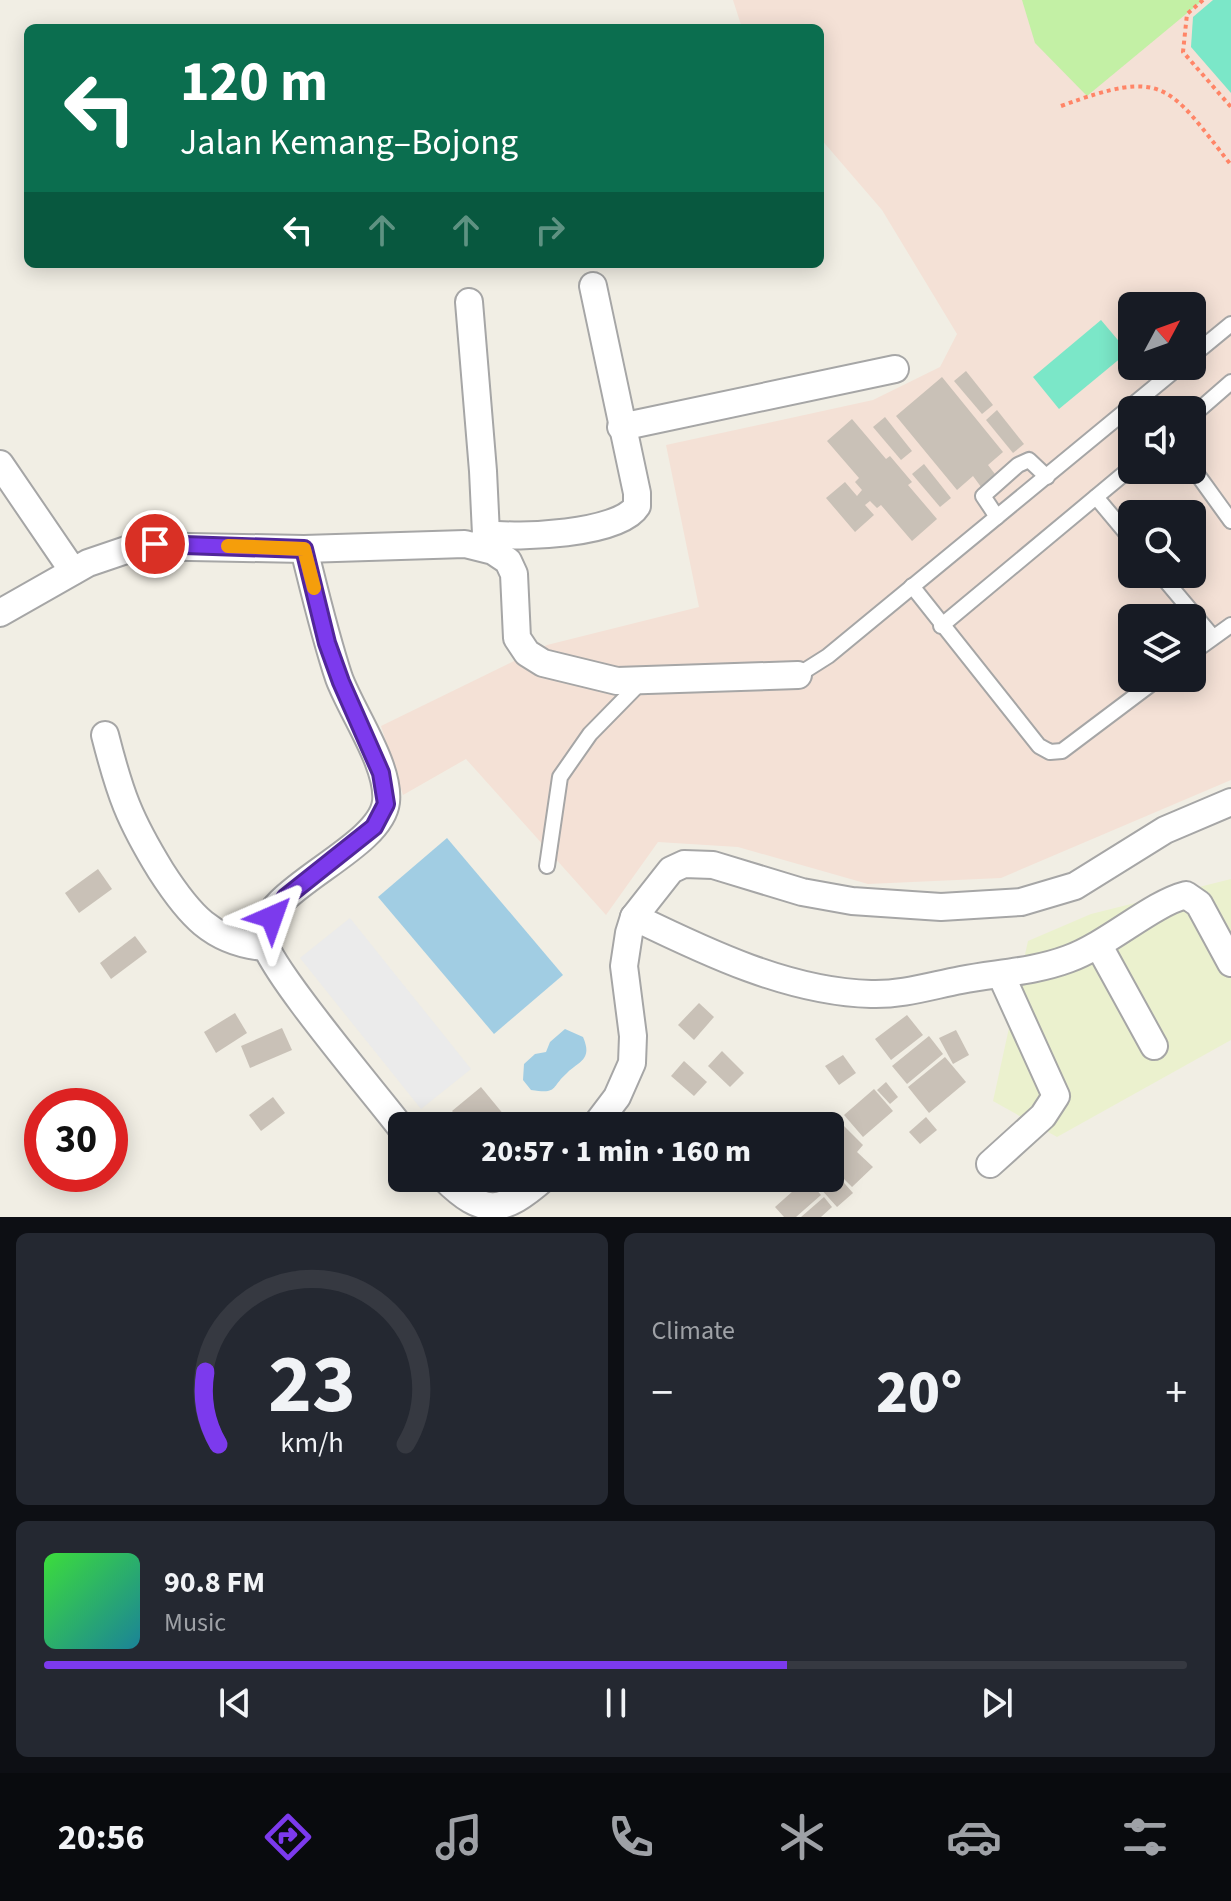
<!DOCTYPE html>
<html lang="en">
<head>
<meta charset="utf-8">
<style>
	:root { --surface:#171b24; --page:#242831; --text:#f1f3f6; --muted:#9ea1a6; --line:#363941; --accent:#7c3aed }
	body { margin:0; font-family:"Source Sans 3",sans-serif; background:var(--page); color:var(--text); height:100vh; display:flex; flex-direction:column; font-size:30px; white-space:nowrap }
	* { box-sizing:border-box; margin:0 }
	p { font-size:26px; color:var(--muted) }
	.icon { flex:none; width:44px; height:44px; fill:none; stroke:currentColor; stroke-width:2; stroke-linecap:round; stroke-linejoin:round }
	.map { position:relative; height:1217px; overflow:hidden }
	.details { display:flex; flex-direction:column; gap:16px; padding:16px; background:#0d0f14; flex:1 }
	.details>* { flex:none }
	.hud { position:absolute; left:24px; top:24px; width:800px; height:244px; border-radius:12px; box-shadow:0 4px 20px #0003; background:#0b6e4f; color:#fff; overflow:hidden }
	.needle { width:52px; rotate:49deg }
	.controls { position:absolute; left:1118px; top:292px; display:grid; gap:16px }
	.controls a { display:grid; place-items:center; width:88px; height:88px; border-radius:12px; background:var(--surface); box-shadow:0 4px 20px #0003; font-size:40px }
	.speed { position:absolute; left:24px; top:1088px; display:flex; gap:16px; font-size:40px; font-weight:700; text-align:center }
	.speed>* { display:grid; place-content:center; width:104px; height:104px; border-radius:50%; background:var(--surface); box-shadow:0 4px 20px #0003; line-height:1 }
	.speed .limit { border:12px solid #d22; background:#fff; color:#111 }
	.pin { position:absolute; display:grid; place-items:center; width:68px; height:68px; color:#fff; margin:-34px; border:4px solid #fff; border-radius:50%; box-shadow:0 2px 8px #0007 }
	.me { position:absolute; width:88px; margin:-44px; rotate:43deg; stroke-linejoin:round; filter:drop-shadow(0 0 6px #0008) }
	.turn { display:flex; align-items:center; gap:28px; height:168px; padding:0 24px; font-size:36px }
	.turn .icon { width:104px; height:104px; stroke-width:2.5 }
	.turn b { display:block; font-size:56px; line-height:68px }
	.lanes { display:flex; align-items:center; height:76px; padding:0 24px; background:#0003; justify-content:center; gap:40px; direction:ltr }
	.lanes .off { opacity:.35 }
	.big { font-size:60px; font-weight:800; line-height:1.1 }
	.details .widget { flex:1; display:flex; flex-direction:column; justify-content:center; gap:12px; min-width:0; padding:0 28px; border-radius:12px; background:var(--page) }
	.details .dial { align-items:center; gap:0 }
	.dial svg { height:208px; overflow:visible; fill:none; stroke:var(--line); stroke-width:7; stroke-linecap:round; text-anchor:middle }
	.dial text { fill:var(--text); stroke:none }
	.song { display:flex; align-items:center; gap:24px }
	.cover { width:96px; height:96px; border-radius:12px; background:linear-gradient(135deg,hsl(120 70% 55%),hsl(190 70% 35%)) }
	.played { height:8px; border-radius:4px; background:linear-gradient(90deg,var(--accent) 65%,var(--line) 65%) }
	.keys { display:flex; justify-content:space-around; direction:ltr }
	.heat { display:flex; justify-content:space-between; align-items:center; font-size:44px; direction:ltr }
	.details .tiles { flex:1; display:grid; gap:16px; grid-template-columns:1fr 1fr }
	.widget:last-child { grid-column:span 2 }
	.trip { position:absolute; left:388px; top:1112px; width:456px; height:80px; border-radius:12px; background:var(--surface); box-shadow:0 4px 20px #0003; font-weight:800; line-height:80px; text-align:center }
	.menu { display:flex; height:128px; justify-content:space-around; align-items:center; background:#090b0e; color:var(--muted) }
	.menu .icon { width:56px; height:56px }
	.menu .on { color:var(--accent) }
	.menu b { font-size:36px; color:var(--text) }
	.map>svg:first-child { display:block }
	.military { fill:#f4e1d6; fill-rule:evenodd }
	.farmland { fill:#ebf1ce }
	.grass { fill:#c3f0a5 }
	.pitch { fill:#7be7c8 }
	.parking { fill:#ebebeb }
	.water { fill:#a1cde3 }
	.building { fill:#c9c1b7 }
	.lines { fill:none; stroke-linecap:round; stroke-linejoin:round }
	.lane-casing { stroke:#a6a6a6; stroke-width:18 }
	.street-casing { stroke:#a6a6a6; stroke-width:30 }
	.path { stroke:#ff8567; stroke-width:4; stroke-dasharray:4 4; stroke-linecap:butt }
	.lane { stroke:#fff; stroke-width:14 }
	.street { stroke:#fff; stroke-width:26 }
	.route-casing { stroke:#51269a; stroke-width:20 }
	.route { stroke:#7c3aed; stroke-width:14 }
	.slow { stroke:#f59e0b; stroke-width:14 }
</style>
</head>
<body>
<div class="map">
<svg width="1231" height="1217" viewBox="0 0 1231 1217">
	<rect width="100%" height="100%" fill="#f1eee4"/>
	<!-- military -->
	<path class="military" d="M733,0h498v780l-230,98 -133,6 -130,-37 -80,-5 -52,73 -140,-156 -63,36 -22,-69 166,-81 152,-38 -33,-162 207,-45 67,-33 17,-33 -75,-124 -62,-72v-110h-78zM1132,306h60v60h-60zM1132,410h60v60h-60zM1132,514h60v60h-60zM1132,618h60v60h-60z"/>
	<!-- farmland -->
	<polygon class="farmland" points="1231,879 1231,1040 1057,1137 993,1101 1028,941 1091,914"/>
	<!-- grass -->
	<polygon class="grass" points="1022,0 1203,0 1087,96 1035,43"/>
	<!-- pitch -->
	<g class="pitch">
		<polygon points="1213,0 1231,0 1231,93 1191,47 1193,17"/>
		<polygon points="1101,320 1128,352 1059,409 1033,377"/>
	</g>
	<!-- parking -->
	<polygon class="parking" points="350,918 471,1069 421,1109 300,958"/>
	<!-- water -->
	<g class="water">
		<polygon points="447,838 563,975 494,1034 378,897"/>
		<path d="M565,1029l18,8c10,23 -4,24 -16,36 -17,15 -8,21 -36,17l-8,-10 1,-16 11,-10 11,-2 4,-10z"/>
	</g>
	<!-- building -->
	<g class="building">
		<polygon points="966,371 993,405 982,414 954,381"/>
		<polygon points="942,377 1003,452 988,465 998,478 984,491 973,476 957,490 896,416"/>
		<polygon points="997,410 1024,444 1013,453 986,420"/>
		<polygon points="885,417 912,451 901,460 873,427"/>
		<polygon points="852,419 886,459 890,456 912,482 908,485 937,519 912,541 881,505 877,508 870,501 865,505 874,515 855,532 826,498 845,482 857,496 862,490 855,482 859,478 827,441"/>
		<polygon points="924,464 951,498 940,507 912,474"/>
		<polygon points="98,869 112,889 79,913 65,893"/>
		<polygon points="135,936 147,952 111,979 100,963"/>
		<polygon points="699,1003 714,1017 694,1040 678,1025"/>
		<polygon points="235,1013 247,1033 216,1053 204,1032"/>
		<polygon points="907,1015 923,1035 891,1060 875,1039"/>
		<polygon points="282,1028 292,1050 250,1068 241,1046"/>
		<polygon points="956,1030 969,1055 953,1064 939,1038"/>
		<polygon points="929,1036 943,1054 907,1084 892,1066"/>
		<polygon points="722,1051 744,1073 730,1087 708,1066"/>
		<polygon points="843,1055 856,1073 839,1085 825,1066"/>
		<polygon points="945,1057 966,1082 929,1113 908,1087"/>
		<polygon points="684,1061 707,1082 694,1096 671,1076"/>
		<polygon points="886,1082 898,1097 890,1104 877,1090"/>
		<polygon points="481,1087 513,1126 465,1126 452,1111"/>
		<polygon points="874,1089 893,1111 863,1137 844,1115"/>
		<polygon points="273,1097 285,1113 261,1131 249,1115"/>
		<polygon points="707,1116 719,1126 698,1126"/>
		<polygon points="926,1117 937,1130 920,1144 909,1132"/>
		<polygon points="844,1126 863,1145 857,1152 873,1167 852,1187 830,1165 830,1139"/>
		<polygon points="830,1167 853,1193 837,1207 811,1178 830,1178"/>
		<polygon points="596,1178 621,1178 611,1190"/>
		<polygon points="799,1178 807,1179 821,1195 796,1217 784,1217 775,1207 793,1191 789,1187"/>
		<polygon points="824,1197 832,1207 821,1217 801,1217"/>
	</g>
	<g class="lines">
		<!-- lane casing -->
		<g class="lane-casing">
			<g id="lane">
				<polyline points="1192,356 1231,324"/>
				<polyline points="1192,416 1231,382"/>
				<polyline points="1192,467 1231,521"/>
				<polyline points="1096,497 1132,540"/>
				<polyline points="997,517 983,496 1018,465 1029,460 1047,477"/>
				<polyline points="1160,574 1213,637"/>
				<polyline points="912,586 1039,746 1050,752 1062,751 1159,678"/>
				<polyline points="941,626 1132,467"/>
				<polyline points="1192,653 1231,625"/>
				<polyline points="798,675 828,656 1180,366"/>
				<polyline points="547,866 560,777 590,734 641,682"/>
			</g>
		</g>
		<!-- street casing -->
		<g class="street-casing">
			<g id="street">
				<polyline points="469,302 483,471 486,534 481,547"/>
				<polyline points="621,427 895,369"/>
				<polyline points="0,464 73,571"/>
				<path d="M486,534c31,4 133,1 151,-28v-13l-44,-207"/>
				<path d="M304,549c11,44 21,87 35,129 13,35 51,88 47,124 -6,49 -128,88 -123,136 4,29 115,159 139,191"/>
				<polyline points="0,613 88,563 138,546 304,549 465,544 493,551 508,561 514,574 517,638 527,653 543,663 617,681 798,675"/>
				<path d="M105,735c15,59 24,84 56,136 27,42 51,72 104,76"/>
				<path d="M634,917c72,35 155,75 237,77 31,1 59,-8 90,-14 36,-7 72,-8 107,-21 41,-15 83,-55 118,-64l13,9 32,59"/>
				<polyline points="1099,946 1154,1046"/>
				<polyline points="595,1126 617,1097 632,1063 633,1036 624,966 629,933 634,917 671,870 684,864 713,865 802,892 852,901 941,907 1021,902 1075,886 1165,830 1231,802"/>
				<polyline points="990,1164 1043,1116 1056,1096 1001,975"/>
				<path d="M444,1178c39,39 59,36 100,0"/>
			</g>
		</g>
		<!-- path -->
		<g class="path">
			<polyline points="1203,0 1187,14 1183,52 1231,107"/>
			<path d="M1061,106c103,-38 107,-22 170,59"/>
		</g>
		<!-- lane -->
		<use href="#lane" class="lane"/>
		<!-- street -->
		<use href="#street" class="street"/>
	</g>
	<g class="lines">
		<!-- route casing -->
		<g class="route-casing">
			<polyline id="route" points="155,544 304,549 327,643 341,682 381,773 386,804 374,827 286,897 272,917"/>
		</g>
		<!-- route -->
		<use href="#route" class="route"/>
		<!-- slow -->
		<polyline class="slow" points="228,546 304,549 314,588"/>
	</g>
</svg>
<div class="controls">
<a><svg class="needle" viewBox="-14 -14 28 28"><path d="M0-13l5 13h-10z" fill="#e53935"/><path d="M0 13l5-13h-10z" fill="#9ea1a6"/></svg></a>
<a><svg class="icon" aria-label="sound" viewBox="0 0 24 24"><path d="M4 9h4l5-4v14l-5-4H4zM17 9q2 3 0 6"/></svg></a>
<a><svg class="icon" aria-label="search" viewBox="0 0 24 24"><circle cx="10" cy="10" r="6"/><path d="M15 15l6 6"/></svg></a>
<a><svg class="icon" aria-label="layers" viewBox="0 0 24 24"><path d="M12 4l9 5-9 5-9-5zM3 14l9 5 9-5"/></svg></a>
</div>
<div class="speed"><div class="limit">30</div></div>
<div class="pin" style="left:155px;top:544px;background:#d93025"><svg class="icon" aria-label="arrive" viewBox="0 0 24 24"><path d="M6 21V4h12l-3 4 3 4H6"/></svg></div>
<svg class="me" style="left:272px;top:917px" viewBox="-20 -20 40 40"><path d="M0-17L14 15 0 8-14 15z" fill="#7c3aed" stroke="#fff" stroke-width="4"/></svg>
<div class="trip">20:57 · 1 min · 160 m</div>
<div class="hud">
<div class="turn"><svg class="icon" aria-label="left" viewBox="0 0 24 24"><path d="M17 20v-9H6M10 6l-5 5 5 5"/></svg><div><b>120 m</b>Jalan Kemang–Bojong</div></div>
<div class="lanes"><svg class="icon" aria-label="left" viewBox="0 0 24 24"><path d="M17 20v-9H6M10 6l-5 5 5 5"/></svg><svg class="icon off" aria-label="ahead" viewBox="0 0 24 24"><path d="M12 20V5M6 11l6-6 6 6"/></svg><svg class="icon off" aria-label="ahead" viewBox="0 0 24 24"><path d="M12 20V5M6 11l6-6 6 6"/></svg><svg class="icon off" aria-label="right" viewBox="0 0 24 24"><path d="M7 20v-9h11M14 6l5 5-5 5"/></svg></div>
</div>
</div>
<section class="details">
<div class="tiles">
<div class="widget dial"><svg viewBox="0 0 100 80">
<path d="M14 69A42 42 0 1 1 86 69"/>
<path d="M14 69A42 42 0 0 1 9 41" stroke="#7c3aed"/>
<text x="50" y="56" font-size="32" font-weight="700">23</text>
<text x="50" y="72" font-size="11">km/h</text>
</svg></div>
<div class="widget"><p>Climate</p>
<div class="heat"><a>−</a><b class="big">20°</b><a>+</a></div>
</div>
<div class="widget">
<div class="song"><i class="cover"></i><div><b>90.8 FM</b><p>Music</p></div></div>
<div class="played"></div>
<div class="keys"><svg class="icon" aria-label="previous" viewBox="0 0 24 24"><path d="M18 5L8 12l10 7zM5 5v14"/></svg><svg class="icon" aria-label="pause" viewBox="0 0 24 24"><path d="M8 5v14M16 5v14"/></svg><svg class="icon" aria-label="next" viewBox="0 0 24 24"><path d="M6 5l10 7-10 7zM19 5v14"/></svg></div>
</div>
</div>
</section>
<nav class="menu">
<b>20:56</b>
<svg class="icon on" aria-label="directions" viewBox="0 0 24 24"><path d="M12 3l9 9-9 9-9-9zM9 14v-3h6M13 9l2 2-2 2"/></svg>
<svg class="icon" aria-label="music" viewBox="0 0 24 24"><path d="M9 18V5l10-2v13"/><circle cx="6" cy="18" r="3"/><circle cx="16" cy="16" r="3"/></svg>
<svg class="icon" aria-label="phone" viewBox="0 0 24 24"><path d="M5 4h4l2 5-3 2q2 4 5 5l2-3 5 2v4C11 20 4 13 5 4z"/></svg>
<svg class="icon" aria-label="climate" viewBox="0 0 24 24"><path d="M12 3v18M4 7l16 10M4 17L20 7"/></svg>
<svg class="icon" aria-label="car" viewBox="0 0 24 24"><path d="M5 17H2v-5l4-1 3-4h7l3 4 3 1v5h-3M9 17h6M6 11h13"/><circle cx="7" cy="17" r="2"/><circle cx="17" cy="17" r="2"/></svg>
<svg class="icon" aria-label="filters" viewBox="0 0 24 24"><path d="M4 7h16M4 17h16"/><circle cx="9" cy="7" r="2"/><circle cx="15" cy="17" r="2"/></svg>
</nav>
</body>
</html>
